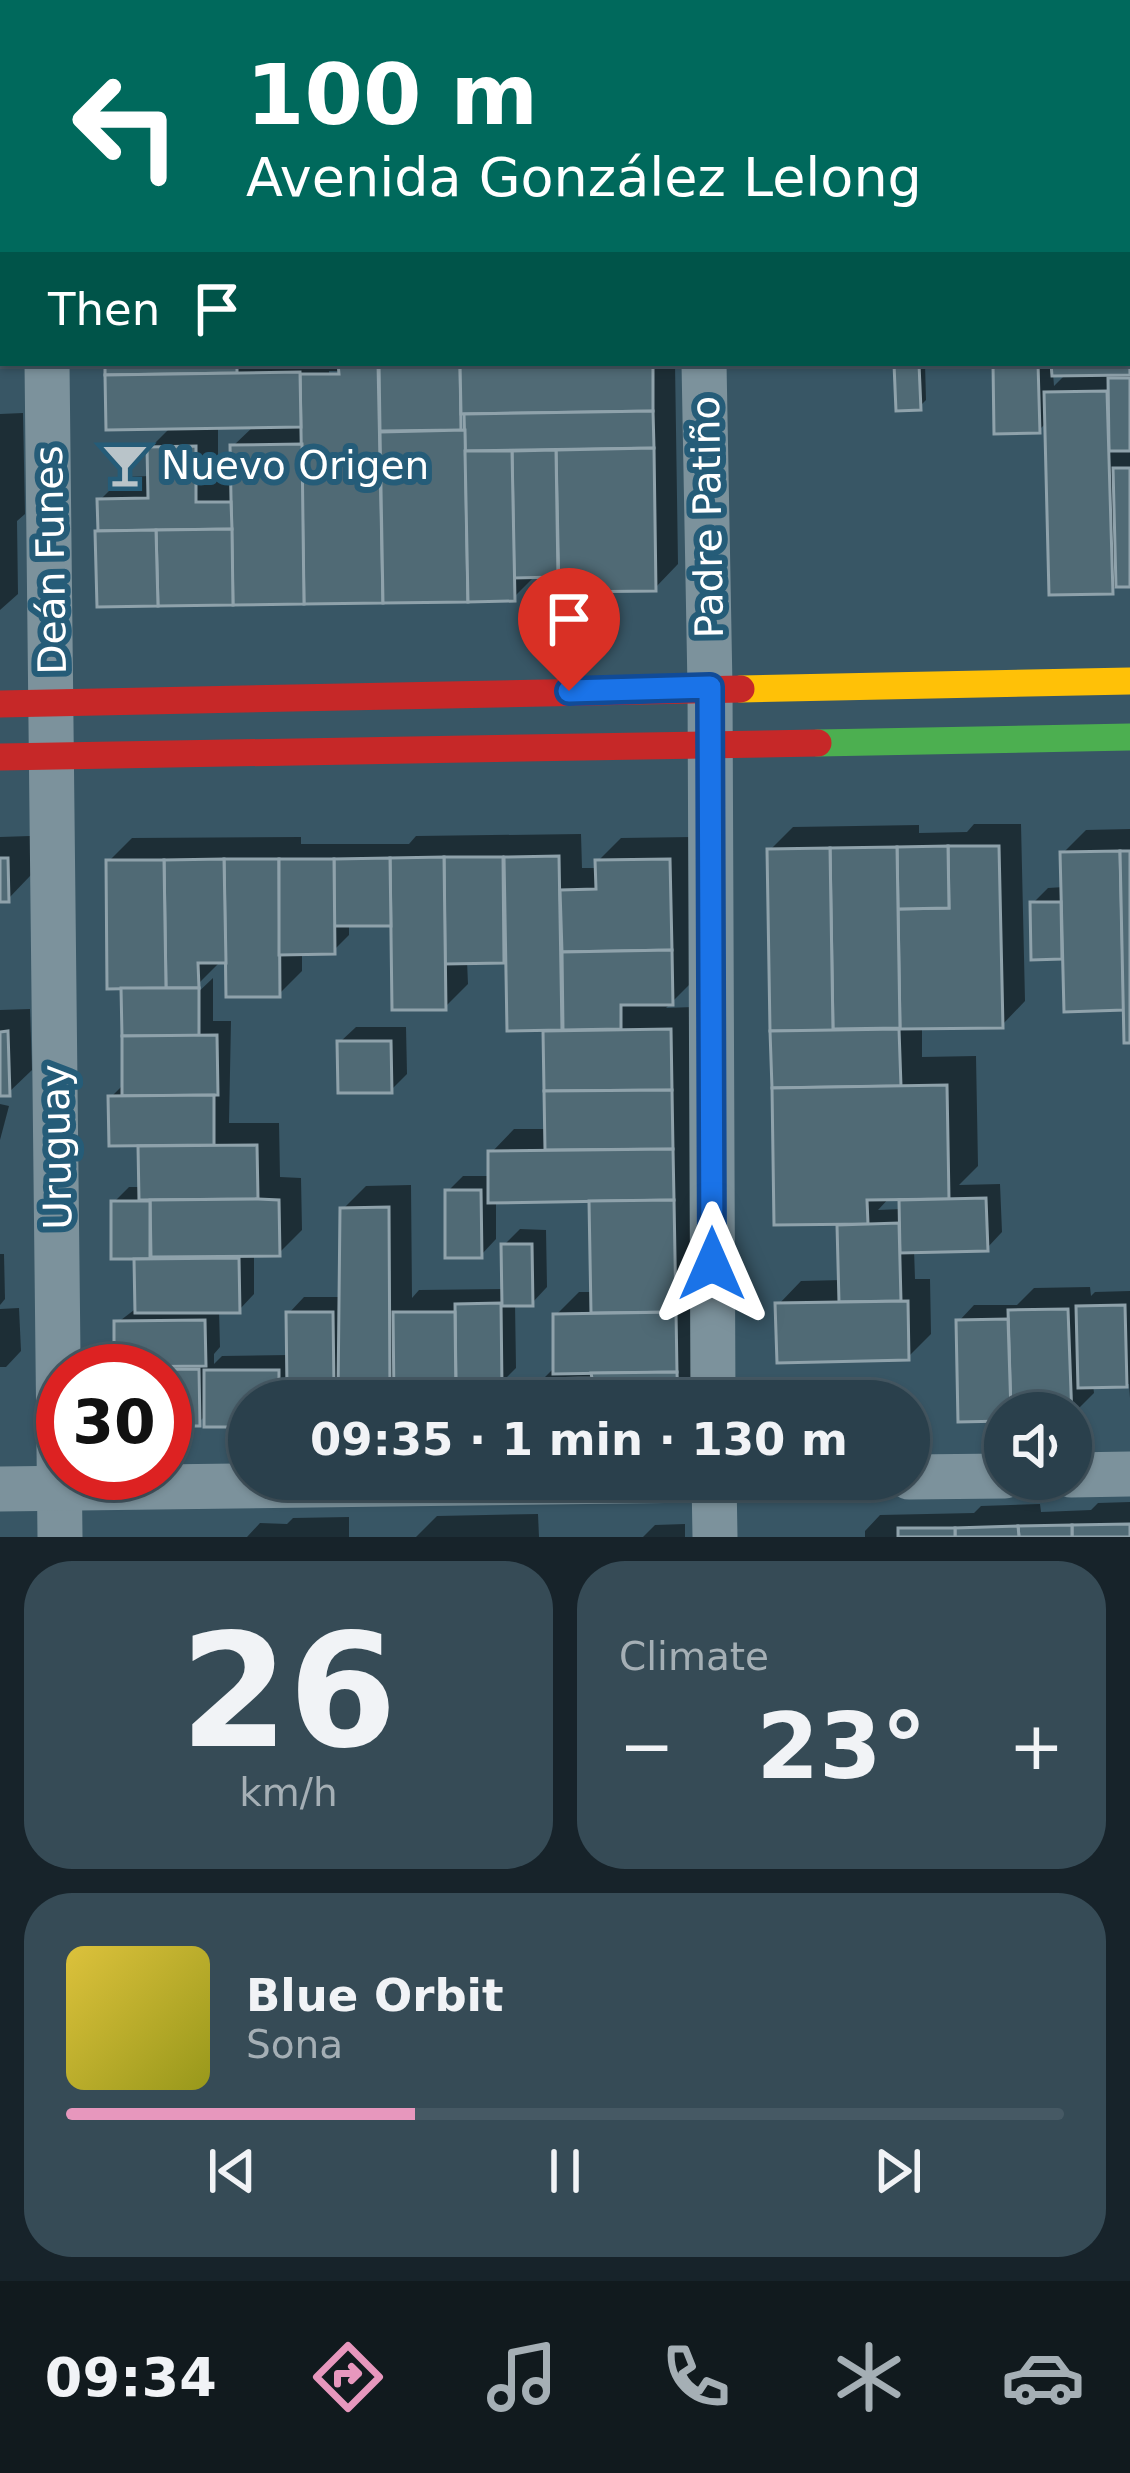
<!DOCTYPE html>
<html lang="en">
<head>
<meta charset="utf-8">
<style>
	:root { --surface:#2a404c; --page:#364b56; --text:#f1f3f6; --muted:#a5afb5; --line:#465964; --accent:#e797bd }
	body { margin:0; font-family:"DejaVu Sans",sans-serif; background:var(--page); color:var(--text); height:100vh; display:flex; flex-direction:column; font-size:45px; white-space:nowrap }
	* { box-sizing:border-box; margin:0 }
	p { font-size:39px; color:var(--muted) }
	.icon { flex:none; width:66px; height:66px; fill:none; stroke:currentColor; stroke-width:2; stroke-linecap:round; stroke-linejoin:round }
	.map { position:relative; height:1537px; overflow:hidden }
	.panel { display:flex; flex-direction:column; gap:24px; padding:24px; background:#17232a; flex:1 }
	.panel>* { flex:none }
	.hud { position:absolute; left:0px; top:0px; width:1131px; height:366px; box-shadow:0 3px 9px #0004,0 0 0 3px var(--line); background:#00695c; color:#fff; overflow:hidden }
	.tools { position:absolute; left:984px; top:1392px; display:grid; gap:24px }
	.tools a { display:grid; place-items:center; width:108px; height:108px; border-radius:50%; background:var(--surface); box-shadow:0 3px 9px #0004,0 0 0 3px var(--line); font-size:60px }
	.speed { position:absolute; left:36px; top:1344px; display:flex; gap:24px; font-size:60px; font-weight:700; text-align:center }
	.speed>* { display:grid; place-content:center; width:156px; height:156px; border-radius:50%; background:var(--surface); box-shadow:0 3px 9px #0004,0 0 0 3px var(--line); line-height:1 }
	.speed .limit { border:18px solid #d22; background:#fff; color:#111 }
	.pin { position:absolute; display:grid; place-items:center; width:102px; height:102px; color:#fff; margin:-123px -51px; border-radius:50% 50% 50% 0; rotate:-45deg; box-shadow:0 0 12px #0007 }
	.pin .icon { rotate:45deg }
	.me { position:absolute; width:132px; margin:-66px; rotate:0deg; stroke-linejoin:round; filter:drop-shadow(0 0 9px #0008) }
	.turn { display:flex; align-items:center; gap:42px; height:252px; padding:0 48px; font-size:54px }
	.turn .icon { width:156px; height:156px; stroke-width:2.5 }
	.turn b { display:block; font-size:84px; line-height:102px }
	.then { display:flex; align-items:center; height:114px; padding:0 48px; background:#0003; gap:24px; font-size:45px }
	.big { font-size:90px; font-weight:700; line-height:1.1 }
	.panel .card { flex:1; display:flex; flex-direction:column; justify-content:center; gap:18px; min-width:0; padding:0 42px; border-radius:48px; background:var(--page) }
	.panel .dial { align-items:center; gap:0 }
	.dial b { font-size:156px; line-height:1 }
	.song { display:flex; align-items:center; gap:36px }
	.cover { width:144px; height:144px; border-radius:18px; background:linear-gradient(135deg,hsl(50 70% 55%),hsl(60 70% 35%)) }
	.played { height:12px; border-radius:6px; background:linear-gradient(90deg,var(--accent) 35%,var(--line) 35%) }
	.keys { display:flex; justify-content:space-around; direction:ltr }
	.heat { display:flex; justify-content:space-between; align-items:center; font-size:66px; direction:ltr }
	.panel .tiles { flex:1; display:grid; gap:24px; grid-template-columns:1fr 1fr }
	.card:last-child { grid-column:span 2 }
	.trip { position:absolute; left:228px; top:1380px; width:702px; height:120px; border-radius:60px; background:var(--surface); box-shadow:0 3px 9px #0004,0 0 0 3px var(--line); font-weight:700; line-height:120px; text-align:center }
	.menu { display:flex; height:192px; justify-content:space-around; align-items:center; background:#111a1e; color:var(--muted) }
	.menu .icon { width:84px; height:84px }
	.menu .active { color:var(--accent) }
	.menu b { font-size:54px; color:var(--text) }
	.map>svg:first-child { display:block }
	.shadow { fill:#0007; fill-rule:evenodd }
	.building { fill:#506a75; stroke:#8fa2ab; stroke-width:3 }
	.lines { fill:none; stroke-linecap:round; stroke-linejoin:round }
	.street { stroke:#7c929c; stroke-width:45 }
	.fast { stroke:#4caf50; stroke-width:27 }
	.slow { stroke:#ffc107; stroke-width:27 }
	.jam { stroke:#c62828; stroke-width:27 }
	.route-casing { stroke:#114b97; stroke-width:30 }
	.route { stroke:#1a73e8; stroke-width:21 }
	.labels { text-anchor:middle; stroke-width:12; stroke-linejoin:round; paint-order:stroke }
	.poi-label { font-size:39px; fill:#fff; stroke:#255c78; text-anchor:start }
	.street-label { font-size:39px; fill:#fff; stroke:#255c78 }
</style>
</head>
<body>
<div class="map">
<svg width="1130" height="1537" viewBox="0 0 1130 1537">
	<rect width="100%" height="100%" fill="#385665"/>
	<!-- shadow -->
	<g class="shadow">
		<polygon points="1027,0 1027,3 903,3 905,1"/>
		<polygon points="0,14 3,14 0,135"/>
		<polygon points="1130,14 1130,80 1128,82 1128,16"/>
		<polygon points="1130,110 1130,149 1128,149 1128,112"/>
		<polygon points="0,140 3,140 0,204"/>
		<path d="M1130,222v362h-12l-7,7 -64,-169 -8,8 -43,-65 -25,-2h157zM1053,373h14l-13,13z"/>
		<polygon points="0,252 3,307 0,359"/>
		<path d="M107,363h568l3,201 -23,24 -94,-18 -4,4h-20l-24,24 -413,6v-104l23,-23 27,-1v-28l22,-22zM329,371h25l-25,6zM458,411h9l1,22 -10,1zM218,425h37l-22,21 1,34h-16z"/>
		<polygon points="899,363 925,363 926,400 919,407 897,365"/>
		<polygon points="23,413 25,514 17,521 18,594 0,610 0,414"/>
		<path d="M974,824h47l4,177 -23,24 -80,1v31l54,-1 2,110 -19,19 41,-1 2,48 -15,16 -73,1 1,30h15l1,55 -23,23 -130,-52 23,-24 41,-1 -2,-54 5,-5 -75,-371 23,-23 126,-2v8l48,-1zM891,1196h15l-4,13 -24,1z"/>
		<polygon points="1130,829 1130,1040 1127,1007 1065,956 1034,957 1033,903 1048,888 1064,887 1063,853 1086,830"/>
		<path d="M581,834l1,34h16v-7l23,-23 71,-1 3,142 -29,29 27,-1 6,394h-193v-13l7,-7 29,-1 14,-14v-51l23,-23h15l-2,-94 -96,1v40l-15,16 -33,-64 15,-15h28v-23l23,-24h33l-1,-101 -38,-68 -41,1 1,23 -23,23 -51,-84h-45v12l-16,16h-31v20l-23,23 -50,-34h-7l-36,36 4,4 23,-22v43h18l-2,102h50l1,54 21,1 1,52 -23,23h-25v41l-15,16h-20l1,37 -6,7v10l8,-8 67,-1v-42l15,-16h38l1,-88 23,-23 45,-1 1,113 7,-8 86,-1 -1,-44 16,-16 26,1 1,57 -15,16h-17l1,65 -16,16h-22l-3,17h-78v-19l-8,9 -48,-15 -8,9h-39v16h-45v23l-42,-10 -9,9h-33v-52h-44l7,-7 -11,-41 21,-16 -1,-51 -23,-54 15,-15h13v-40l4,-4 -35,-46 14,-14 -1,-97 -15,-125 23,-23 169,-1v7h108l7,-8zM147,1186h5l1,58h-6z"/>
		<polygon points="30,836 31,875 8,899 0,899 0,837"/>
		<polygon points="30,1009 32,1070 8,1093 0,1093 0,1010"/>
		<polygon points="356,1027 406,1027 407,1074 391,1090 340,1042"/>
		<polygon points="0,1104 9,1106 0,1140"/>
		<polygon points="0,1254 4,1254 5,1299 0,1305"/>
		<polygon points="1090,1287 1091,1296 1095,1292 1130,1291 1130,1398 1129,1384 1093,1385 1094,1393 1071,1416 1005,1413 1005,1418 959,1321 974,1305 1017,1305 1034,1288"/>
		<polygon points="19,1308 21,1351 6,1367 0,1367 0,1309"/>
		<polygon points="1130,1502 1130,1537 865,1537 865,1531 880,1515 974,1513 981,1506 1040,1504 1041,1512 1091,1510 1098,1503"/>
		<polygon points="538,1514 539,1537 416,1537 437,1516"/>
		<polygon points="349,1517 349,1537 247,1537 260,1523 287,1524 293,1518"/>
		<polygon points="685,1524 685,1537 643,1537 655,1525"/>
	</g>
	<!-- building -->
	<g class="building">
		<polygon points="1128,300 1130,375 1052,376 1051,363 1128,363"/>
		<polygon points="105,363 237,363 237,373 105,375"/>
		<polygon points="338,363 378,363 383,603 304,604 300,374 339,374"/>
		<polygon points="379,363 460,363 461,430 380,431"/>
		<polygon points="460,363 653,363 653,411 461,414"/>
		<polygon points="1038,363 1040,433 994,434 993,364"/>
		<polygon points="894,364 919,364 921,410 896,411"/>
		<polygon points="300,372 301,427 106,430 105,375"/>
		<polygon points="1108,378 1130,378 1130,451 1109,451"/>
		<polygon points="1107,391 1113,594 1049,595 1044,392"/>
		<polygon points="653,411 654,448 465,451 464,414"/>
		<polygon points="465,430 468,602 383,603 380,432"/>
		<polygon points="302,444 304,604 233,605 230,445"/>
		<polygon points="196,446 196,502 231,502 232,529 98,531 97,499 148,498 147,447"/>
		<polygon points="654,448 656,591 559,592 556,450"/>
		<polygon points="556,450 558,577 514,578 512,451"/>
		<polygon points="465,451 512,451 515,601 468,602"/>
		<polygon points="1113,468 1130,468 1130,587 1116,587"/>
		<polygon points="232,529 233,605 158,606 156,530"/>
		<polygon points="156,530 158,606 97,607 95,531"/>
		<polygon points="948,846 999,846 1003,1028 900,1029 898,909 949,908"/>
		<polygon points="948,846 949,908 898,909 897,847"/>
		<polygon points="897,847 900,1028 833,1029 830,848"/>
		<polygon points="830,848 833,1031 770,1031 767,849"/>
		<polygon points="1120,851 1124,1010 1064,1012 1060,852"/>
		<polygon points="1120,851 1130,851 1130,1043 1124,1043"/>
		<polygon points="559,856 562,1030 507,1031 504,857"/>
		<polygon points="444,857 503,857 504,963 445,964"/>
		<polygon points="444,857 446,1010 392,1010 390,858"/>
		<polygon points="0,858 8,858 9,902 0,902"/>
		<polygon points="390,858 391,926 334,926 334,859"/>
		<polygon points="224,859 279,859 280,997 226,997"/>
		<polygon points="224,859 226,963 198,963 199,988 166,988 164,860"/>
		<polygon points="279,859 334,859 335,954 279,955"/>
		<polygon points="670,859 672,950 562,952 560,890 596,889 595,860"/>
		<polygon points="106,860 164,860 166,988 107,989"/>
		<polygon points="1030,902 1061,902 1062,959 1031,960"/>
		<polygon points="672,950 673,1005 621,1005 621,1029 563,1030 562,952"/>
		<polygon points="121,988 199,988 199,1036 122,1036"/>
		<polygon points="671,1029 672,1090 544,1091 543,1031"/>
		<polygon points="899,1029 901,1086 772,1088 770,1031"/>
		<polygon points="8,1031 10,1096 0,1096 0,1032"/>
		<polygon points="217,1035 218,1095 122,1096 122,1036"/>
		<polygon points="337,1041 391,1041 392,1093 338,1093"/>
		<polygon points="947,1085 949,1199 867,1200 868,1224 774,1225 772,1088"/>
		<polygon points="672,1090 673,1149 545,1150 544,1091"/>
		<polygon points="214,1095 214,1145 109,1146 108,1096"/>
		<polygon points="257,1145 258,1199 139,1200 138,1146"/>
		<polygon points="673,1149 674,1200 488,1203 488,1151"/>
		<polygon points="445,1190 481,1190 482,1258 445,1258"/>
		<polygon points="986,1198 988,1251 900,1253 899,1200"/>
		<polygon points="258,1199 279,1200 280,1256 151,1257 150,1200"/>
		<polygon points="674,1200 676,1312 591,1313 589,1201"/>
		<rect x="111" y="1201" width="39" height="58"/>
		<polygon points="389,1207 390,1394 338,1395 340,1208"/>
		<polygon points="899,1223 901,1301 839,1302 837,1225"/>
		<polygon points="501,1244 532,1244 533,1306 502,1306"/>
		<polygon points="239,1258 240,1313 135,1313 134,1259"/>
		<polygon points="908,1301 909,1360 777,1363 775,1303"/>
		<polygon points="501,1303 502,1387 456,1387 455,1304"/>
		<polygon points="1125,1305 1127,1387 1078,1388 1076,1306"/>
		<polygon points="1068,1309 1072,1419 1071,1413 1011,1413 1008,1310"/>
		<polygon points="286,1312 333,1312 334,1388 287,1388"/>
		<polygon points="393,1312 455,1312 456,1401 394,1401"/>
		<polygon points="676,1312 677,1372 553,1374 553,1314"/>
		<polygon points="1008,1319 1011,1413 1005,1413 1005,1421 958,1422 956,1320"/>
		<polygon points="205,1320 206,1366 114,1367 114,1321"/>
		<polygon points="199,1369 200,1426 165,1426 165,1371 118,1370"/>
		<polygon points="204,1370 279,1370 279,1401 249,1401 249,1427 204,1427"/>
		<polygon points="677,1372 678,1401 540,1401 539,1379 592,1378 591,1373"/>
		<rect x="503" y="1386" width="37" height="15"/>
		<polygon points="1130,1524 1130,1537 1072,1537 1072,1525"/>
		<polygon points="1072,1525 1072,1537 1019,1537 1018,1526"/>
		<polygon points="1018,1526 1019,1537 955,1537 955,1528"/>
		<rect x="898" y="1528" width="57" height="9"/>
	</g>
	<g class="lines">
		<!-- street -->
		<g class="street">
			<polyline points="41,0 41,3"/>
			<polyline points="697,0 697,3"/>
			<polyline points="47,363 60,1537"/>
			<polyline points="704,363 710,687 713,1401"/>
			<polyline points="1071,1475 1130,1474"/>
			<polyline points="909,1477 1005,1476"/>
			<polyline points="714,1479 715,1537"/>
			<polyline points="0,1489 780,1479"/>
		</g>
		<!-- fast -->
		<polyline class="fast" points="818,743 1130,737"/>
		<!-- slow -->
		<polyline class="slow" points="741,689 1130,681"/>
		<!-- jam -->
		<g class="jam">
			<polyline points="0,704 741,689"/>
			<polyline points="0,757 818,743"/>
		</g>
	</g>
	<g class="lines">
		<!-- route casing -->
		<g class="route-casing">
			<polyline id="route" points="569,691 710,687 712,1264"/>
		</g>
		<!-- route -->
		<use href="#route" class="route"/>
	</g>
	<!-- icons -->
	<defs>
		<g id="bar-bare" transform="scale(3.6)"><path d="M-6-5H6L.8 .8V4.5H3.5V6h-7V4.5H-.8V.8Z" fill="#b9c4c9" stroke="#255c78" stroke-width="2.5" paint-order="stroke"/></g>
	</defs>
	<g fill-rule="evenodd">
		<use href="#bar-bare" x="125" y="465"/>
	</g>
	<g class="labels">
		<!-- poi labels -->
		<g class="poi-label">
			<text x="161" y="479">Nuevo Origen</text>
		</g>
		<!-- street labels -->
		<g class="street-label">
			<text transform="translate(707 517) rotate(-91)" y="14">Padre Patiño</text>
			<text transform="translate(50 560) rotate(-91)" y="14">Deán Funes</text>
			<text transform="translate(56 1147) rotate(-91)" y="14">Uruguay</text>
		</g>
	</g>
</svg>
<div class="tools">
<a><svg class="icon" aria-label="sound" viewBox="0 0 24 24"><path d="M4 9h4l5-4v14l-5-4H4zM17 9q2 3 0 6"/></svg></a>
</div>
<div class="speed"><div class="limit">30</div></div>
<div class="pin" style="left:569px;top:691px;background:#d93025"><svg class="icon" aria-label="arrive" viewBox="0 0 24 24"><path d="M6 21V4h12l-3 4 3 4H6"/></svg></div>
<svg class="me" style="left:712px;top:1264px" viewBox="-20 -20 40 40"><path d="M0-17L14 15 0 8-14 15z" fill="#1a73e8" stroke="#fff" stroke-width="4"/></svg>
<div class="trip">09:35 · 1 min · 130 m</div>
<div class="hud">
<div class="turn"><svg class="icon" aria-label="left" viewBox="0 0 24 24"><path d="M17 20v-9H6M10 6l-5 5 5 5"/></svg><div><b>100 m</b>Avenida González Lelong</div></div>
<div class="then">Then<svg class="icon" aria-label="arrive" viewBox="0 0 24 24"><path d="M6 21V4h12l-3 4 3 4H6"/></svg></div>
</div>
</div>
<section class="panel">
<div class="tiles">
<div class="card dial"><b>26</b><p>km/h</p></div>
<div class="card"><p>Climate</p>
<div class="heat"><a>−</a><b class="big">23°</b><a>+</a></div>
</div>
<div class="card">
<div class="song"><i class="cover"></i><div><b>Blue Orbit</b><p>Sona</p></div></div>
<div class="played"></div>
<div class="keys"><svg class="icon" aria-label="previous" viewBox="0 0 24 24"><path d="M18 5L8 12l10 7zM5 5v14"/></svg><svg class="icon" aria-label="pause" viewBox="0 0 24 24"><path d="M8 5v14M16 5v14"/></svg><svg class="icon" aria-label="next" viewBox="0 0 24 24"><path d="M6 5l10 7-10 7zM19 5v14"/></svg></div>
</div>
</div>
</section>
<nav class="menu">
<b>09:34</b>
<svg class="icon active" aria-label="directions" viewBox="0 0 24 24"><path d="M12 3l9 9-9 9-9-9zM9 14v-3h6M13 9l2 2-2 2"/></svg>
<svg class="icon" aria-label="music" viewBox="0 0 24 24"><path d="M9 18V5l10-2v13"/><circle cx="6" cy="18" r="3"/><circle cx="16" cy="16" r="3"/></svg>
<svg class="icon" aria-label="phone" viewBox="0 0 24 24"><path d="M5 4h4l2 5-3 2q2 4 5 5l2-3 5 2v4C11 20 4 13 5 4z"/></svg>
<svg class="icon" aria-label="climate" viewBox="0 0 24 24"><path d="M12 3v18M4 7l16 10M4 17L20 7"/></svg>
<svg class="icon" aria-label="car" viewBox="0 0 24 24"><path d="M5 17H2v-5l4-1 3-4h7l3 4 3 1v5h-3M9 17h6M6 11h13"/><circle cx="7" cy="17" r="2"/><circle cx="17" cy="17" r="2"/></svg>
</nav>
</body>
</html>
